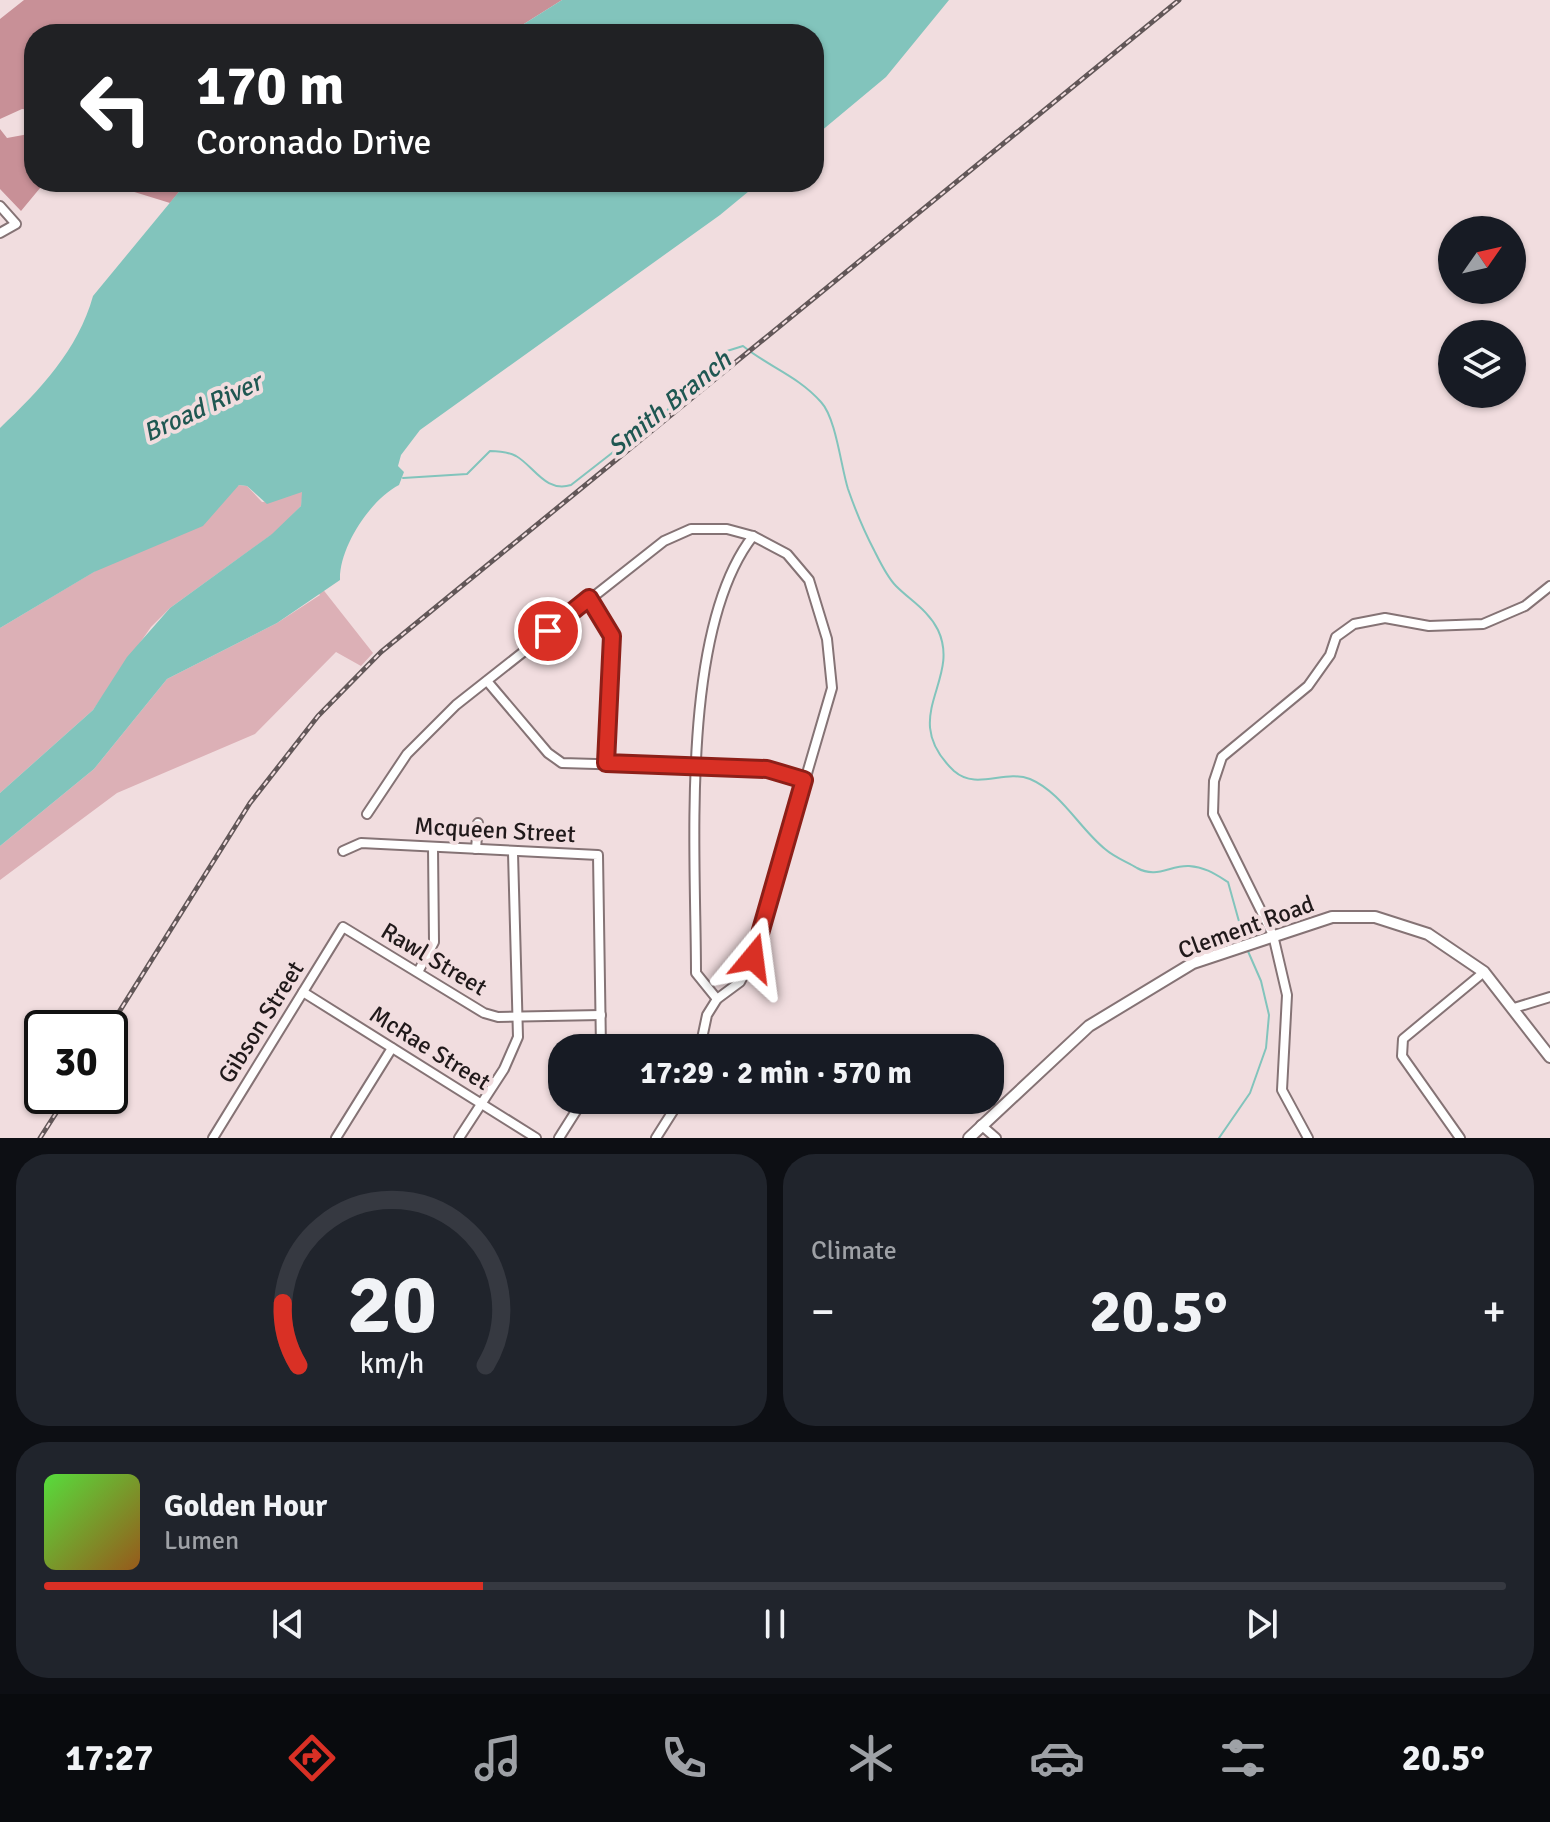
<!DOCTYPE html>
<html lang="en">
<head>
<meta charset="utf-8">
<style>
	:root { --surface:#171b24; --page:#20242c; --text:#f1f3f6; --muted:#9ea1a6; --line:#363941; --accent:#d93025 }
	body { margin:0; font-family:Signika,sans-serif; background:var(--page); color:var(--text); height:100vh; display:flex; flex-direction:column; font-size:30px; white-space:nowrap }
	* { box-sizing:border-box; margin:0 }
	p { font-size:26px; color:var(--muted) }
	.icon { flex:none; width:44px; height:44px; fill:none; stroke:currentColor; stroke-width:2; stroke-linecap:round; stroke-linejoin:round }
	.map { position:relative; height:1138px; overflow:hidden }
	.details { display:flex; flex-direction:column; gap:16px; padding:16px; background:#0d0f14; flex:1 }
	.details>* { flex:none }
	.banner { position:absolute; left:24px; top:24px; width:800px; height:168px; border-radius:32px; box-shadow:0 2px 6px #0004; background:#202124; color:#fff; overflow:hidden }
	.needle { width:52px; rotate:56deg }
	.buttons { position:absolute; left:1438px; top:216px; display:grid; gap:16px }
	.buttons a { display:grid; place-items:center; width:88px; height:88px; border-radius:50%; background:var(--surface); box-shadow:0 2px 6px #0004; font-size:40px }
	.speed { position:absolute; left:24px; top:1010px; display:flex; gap:16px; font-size:40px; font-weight:700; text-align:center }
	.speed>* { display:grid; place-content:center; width:104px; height:104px; border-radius:50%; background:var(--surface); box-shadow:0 2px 6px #0004; line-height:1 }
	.speed .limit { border:4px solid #111; border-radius:12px; background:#fff; color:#111 }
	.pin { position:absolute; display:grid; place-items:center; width:68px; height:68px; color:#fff; margin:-34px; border:4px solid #fff; border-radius:50%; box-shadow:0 2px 8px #0007 }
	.me { position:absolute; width:88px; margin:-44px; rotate:16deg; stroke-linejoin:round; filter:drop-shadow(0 0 6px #0008) }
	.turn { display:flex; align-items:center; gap:28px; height:168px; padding:0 40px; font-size:36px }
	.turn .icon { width:104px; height:104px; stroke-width:2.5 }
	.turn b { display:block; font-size:56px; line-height:68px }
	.big { font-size:60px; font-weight:800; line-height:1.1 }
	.details .tile { flex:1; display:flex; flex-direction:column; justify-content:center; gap:12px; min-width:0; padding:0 28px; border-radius:32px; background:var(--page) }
	.details .dial { align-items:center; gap:0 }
	.dial svg { height:208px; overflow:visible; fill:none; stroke:var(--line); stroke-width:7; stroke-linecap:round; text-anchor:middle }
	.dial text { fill:var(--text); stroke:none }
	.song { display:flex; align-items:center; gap:24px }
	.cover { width:96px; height:96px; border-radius:12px; background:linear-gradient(135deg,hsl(110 70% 55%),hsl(30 70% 35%)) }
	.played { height:8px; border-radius:4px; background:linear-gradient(90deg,var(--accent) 30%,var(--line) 30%) }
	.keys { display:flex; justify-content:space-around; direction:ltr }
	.heat { display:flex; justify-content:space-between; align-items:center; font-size:44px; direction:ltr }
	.details .tiles { flex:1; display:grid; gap:16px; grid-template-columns:1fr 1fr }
	.tile:last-child { grid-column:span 2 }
	.trip { position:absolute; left:548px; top:1034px; width:456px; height:80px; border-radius:32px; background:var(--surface); box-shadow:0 2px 6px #0004; font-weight:800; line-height:80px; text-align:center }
	.tabs { display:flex; height:128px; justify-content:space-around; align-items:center; background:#090b0e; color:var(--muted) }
	.tabs .icon { width:56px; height:56px }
	.tabs .selected { color:var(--accent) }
	.tabs b { font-size:36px; color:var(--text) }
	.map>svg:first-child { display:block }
	.green { fill:#dcb0b6 }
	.forest { fill:#c89097 }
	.water { fill:#82c4bc }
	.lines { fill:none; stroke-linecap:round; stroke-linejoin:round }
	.stream { stroke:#82c4bc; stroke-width:2 }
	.minor-casing { stroke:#857375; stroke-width:12 }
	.tertiary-casing { stroke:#857375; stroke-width:14 }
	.minor { stroke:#fff; stroke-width:8 }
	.tertiary { stroke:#fff; stroke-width:10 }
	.rail-casing { stroke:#625758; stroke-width:5 }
	.rail { stroke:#f1dddf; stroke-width:2; stroke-dasharray:6; stroke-linecap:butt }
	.route-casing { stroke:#8d1f18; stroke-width:20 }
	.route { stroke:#d93025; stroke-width:14 }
	.labels { text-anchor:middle; stroke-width:8; stroke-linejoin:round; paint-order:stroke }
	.street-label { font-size:24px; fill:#20191a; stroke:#f1dddf }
	.water-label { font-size:26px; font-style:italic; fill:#1f5752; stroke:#f1dddf }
</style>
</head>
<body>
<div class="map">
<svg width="1550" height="1138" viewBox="0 0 1550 1138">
	<rect width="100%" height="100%" fill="#f1dddf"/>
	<!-- green -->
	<path class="green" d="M239,485l8,1 15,16c16,0 25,-10 41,-11l-2,15 -24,25 96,122 -12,13 -25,-14 -81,82 -138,59 -117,87v-34l94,-77 73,-90 110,-56 43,-28 -49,-60 -101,73 -19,19 -58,83 -93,83v-165z"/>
	<!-- forest -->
	<g class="forest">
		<polygon points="24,0 562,0 508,34 34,34 34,110 22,109 0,119 0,19"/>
		<polygon points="0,129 7,138 34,133 34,182 45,182 21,211 0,189"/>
		<polygon points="102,182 187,182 170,203"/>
	</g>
	<!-- water -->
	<g class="water">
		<polygon points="562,0 949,0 886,77 814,137 814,34 508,34"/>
		<path d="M187,182h573l-40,33 -300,215 -19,25 -3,11 6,6 -5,13c-28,14 -60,62 -59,95l-63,43 -110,56 -73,90 -94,77v-53l93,-83 34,-53 43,-49 102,-74 29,-28 1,-14 -35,12 -20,-18 -8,-1 -36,41 -109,46 -94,56v-200c40,-38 78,-78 93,-132z"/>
	</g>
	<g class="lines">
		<!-- stream -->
		<g class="stream">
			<path d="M403,478l64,-4 23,-23c9,0 18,1 26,5 18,10 29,37 55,29l146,-114 10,-20 16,-5c26,21 55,30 78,56 15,16 20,65 27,87 7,20 16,42 26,61 6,12 13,27 22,36 15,15 32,24 42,44 24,51 -41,87 16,141 23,20 50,-2 76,8 31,13 50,50 75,70 9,8 22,13 32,19 20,11 33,-3 52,-2 16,1 26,8 39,16l17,61"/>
			<polyline points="1219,1138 1250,1093 1266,1048 1269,1015 1261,981 1247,949"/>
		</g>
		<!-- minor casing -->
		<g class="minor-casing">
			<g id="minor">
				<polyline points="0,206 16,224 0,233"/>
				<polyline points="589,598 612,636 606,763"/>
				<polyline points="487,681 548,753 562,763 767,769 804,780"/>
				<polyline points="367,814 407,754 456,705 664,541 691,529 727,529 753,536 787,554 809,580 827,639 832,688 753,958 740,982 717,999 707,1015 700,1048"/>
				<polyline points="476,849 478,823"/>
				<polyline points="343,851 361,843 598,855 601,1048"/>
				<polyline points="418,972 434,942 433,848"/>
				<polyline points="303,992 536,1138"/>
				<path d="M717,999l-21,-26c0,-118 -17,-342 57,-437"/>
				<polyline points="1514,1008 1550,997"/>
				<polyline points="981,1125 996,1138"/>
				<polyline points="213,1138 343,927 484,1013 498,1017 601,1015"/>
				<polyline points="336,1138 392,1048"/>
				<polyline points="459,1138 504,1069 518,1037 513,853"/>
				<polyline points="559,1138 583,1100"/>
				<polyline points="656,1138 680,1100"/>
				<polyline points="1308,1138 1282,1090 1287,995 1273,935 1213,814 1214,781 1222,757 1308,686 1330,655 1336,637 1354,624 1385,618 1429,626 1483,624 1525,606 1550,586"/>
				<polyline points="1460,1138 1402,1056 1403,1039 1484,972"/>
			</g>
		</g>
		<!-- tertiary casing -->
		<g class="tertiary-casing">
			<polyline id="tertiary" points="969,1138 1089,1026 1193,963 1332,917 1375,917 1428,934 1484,972 1550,1057"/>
		</g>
		<!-- minor -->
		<use href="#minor" class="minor"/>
		<!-- tertiary -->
		<use href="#tertiary" class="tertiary"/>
		<!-- rail casing -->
		<g class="rail-casing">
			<g id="rail">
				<polyline points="109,1028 250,803 318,716 381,652 1179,0"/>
				<polyline points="40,1138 67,1096"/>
			</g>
		</g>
		<!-- rail -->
		<use href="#rail" class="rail"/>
	</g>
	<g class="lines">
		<!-- route casing -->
		<g class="route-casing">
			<polyline id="route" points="548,631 589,598 612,636 606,763 767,769 804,780 753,958"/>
		</g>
		<!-- route -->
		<use href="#route" class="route"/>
	</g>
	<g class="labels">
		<!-- street labels -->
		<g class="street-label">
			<text transform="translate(495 830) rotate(3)" y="8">Mcqueen Street</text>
			<text transform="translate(1246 927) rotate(-20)" y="8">Clement Road</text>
			<text transform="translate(434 959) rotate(31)" y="8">Rawl Street</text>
			<text transform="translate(261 1022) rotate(-58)" y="8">Gibson Street</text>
			<text transform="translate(430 1048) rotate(32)" y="8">McRae Street</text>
		</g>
		<!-- water labels -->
		<g class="water-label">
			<text transform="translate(669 403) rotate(-39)" y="9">Smith Branch</text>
			<text transform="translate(202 407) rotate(-25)" y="9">Broad River</text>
		</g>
	</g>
</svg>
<div class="buttons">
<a><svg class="needle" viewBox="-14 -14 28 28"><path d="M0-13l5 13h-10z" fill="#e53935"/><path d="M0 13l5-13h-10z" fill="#9ea1a6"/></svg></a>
<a><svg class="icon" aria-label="layers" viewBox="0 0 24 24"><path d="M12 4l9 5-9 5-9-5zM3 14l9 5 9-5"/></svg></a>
</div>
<div class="speed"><div class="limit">30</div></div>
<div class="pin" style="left:548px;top:631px;background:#d93025"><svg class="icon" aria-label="arrive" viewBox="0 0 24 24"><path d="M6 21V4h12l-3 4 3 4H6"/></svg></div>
<svg class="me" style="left:753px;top:958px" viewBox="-20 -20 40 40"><path d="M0-17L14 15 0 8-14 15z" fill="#d93025" stroke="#fff" stroke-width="4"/></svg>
<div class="trip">17:29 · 2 min · 570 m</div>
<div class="banner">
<div class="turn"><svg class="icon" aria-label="left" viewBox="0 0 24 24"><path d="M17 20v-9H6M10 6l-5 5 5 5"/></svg><div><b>170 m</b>Coronado Drive</div></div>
</div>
</div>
<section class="details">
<div class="tiles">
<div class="tile dial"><svg viewBox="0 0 100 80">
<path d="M14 69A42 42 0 1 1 86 69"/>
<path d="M14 69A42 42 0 0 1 8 45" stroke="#d93025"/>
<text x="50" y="56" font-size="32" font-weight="700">20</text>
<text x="50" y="72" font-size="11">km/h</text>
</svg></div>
<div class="tile"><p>Climate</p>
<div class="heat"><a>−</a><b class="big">20.5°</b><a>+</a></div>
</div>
<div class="tile">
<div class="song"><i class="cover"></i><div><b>Golden Hour</b><p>Lumen</p></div></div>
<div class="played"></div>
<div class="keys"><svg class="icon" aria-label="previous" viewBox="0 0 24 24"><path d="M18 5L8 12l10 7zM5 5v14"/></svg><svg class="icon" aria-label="pause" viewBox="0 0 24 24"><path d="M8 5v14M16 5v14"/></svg><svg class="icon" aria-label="next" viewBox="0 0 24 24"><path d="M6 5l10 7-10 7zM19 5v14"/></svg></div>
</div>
</div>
</section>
<nav class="tabs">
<b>17:27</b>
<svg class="icon selected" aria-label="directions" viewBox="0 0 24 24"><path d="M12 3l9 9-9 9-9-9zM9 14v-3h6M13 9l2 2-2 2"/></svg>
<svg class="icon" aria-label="music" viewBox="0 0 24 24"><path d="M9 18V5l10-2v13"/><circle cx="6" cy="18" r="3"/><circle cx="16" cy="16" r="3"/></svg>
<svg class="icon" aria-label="phone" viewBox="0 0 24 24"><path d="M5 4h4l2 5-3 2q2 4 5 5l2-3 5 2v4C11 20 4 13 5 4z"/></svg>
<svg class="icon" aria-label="climate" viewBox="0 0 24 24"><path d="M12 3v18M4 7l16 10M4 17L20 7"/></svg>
<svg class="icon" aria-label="car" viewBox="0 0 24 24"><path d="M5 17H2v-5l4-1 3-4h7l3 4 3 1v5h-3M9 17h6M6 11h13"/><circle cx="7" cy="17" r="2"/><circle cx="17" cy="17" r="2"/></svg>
<svg class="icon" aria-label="filters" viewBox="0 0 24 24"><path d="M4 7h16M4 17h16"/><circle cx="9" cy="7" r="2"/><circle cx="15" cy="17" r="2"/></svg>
<b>20.5°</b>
</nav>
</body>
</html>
